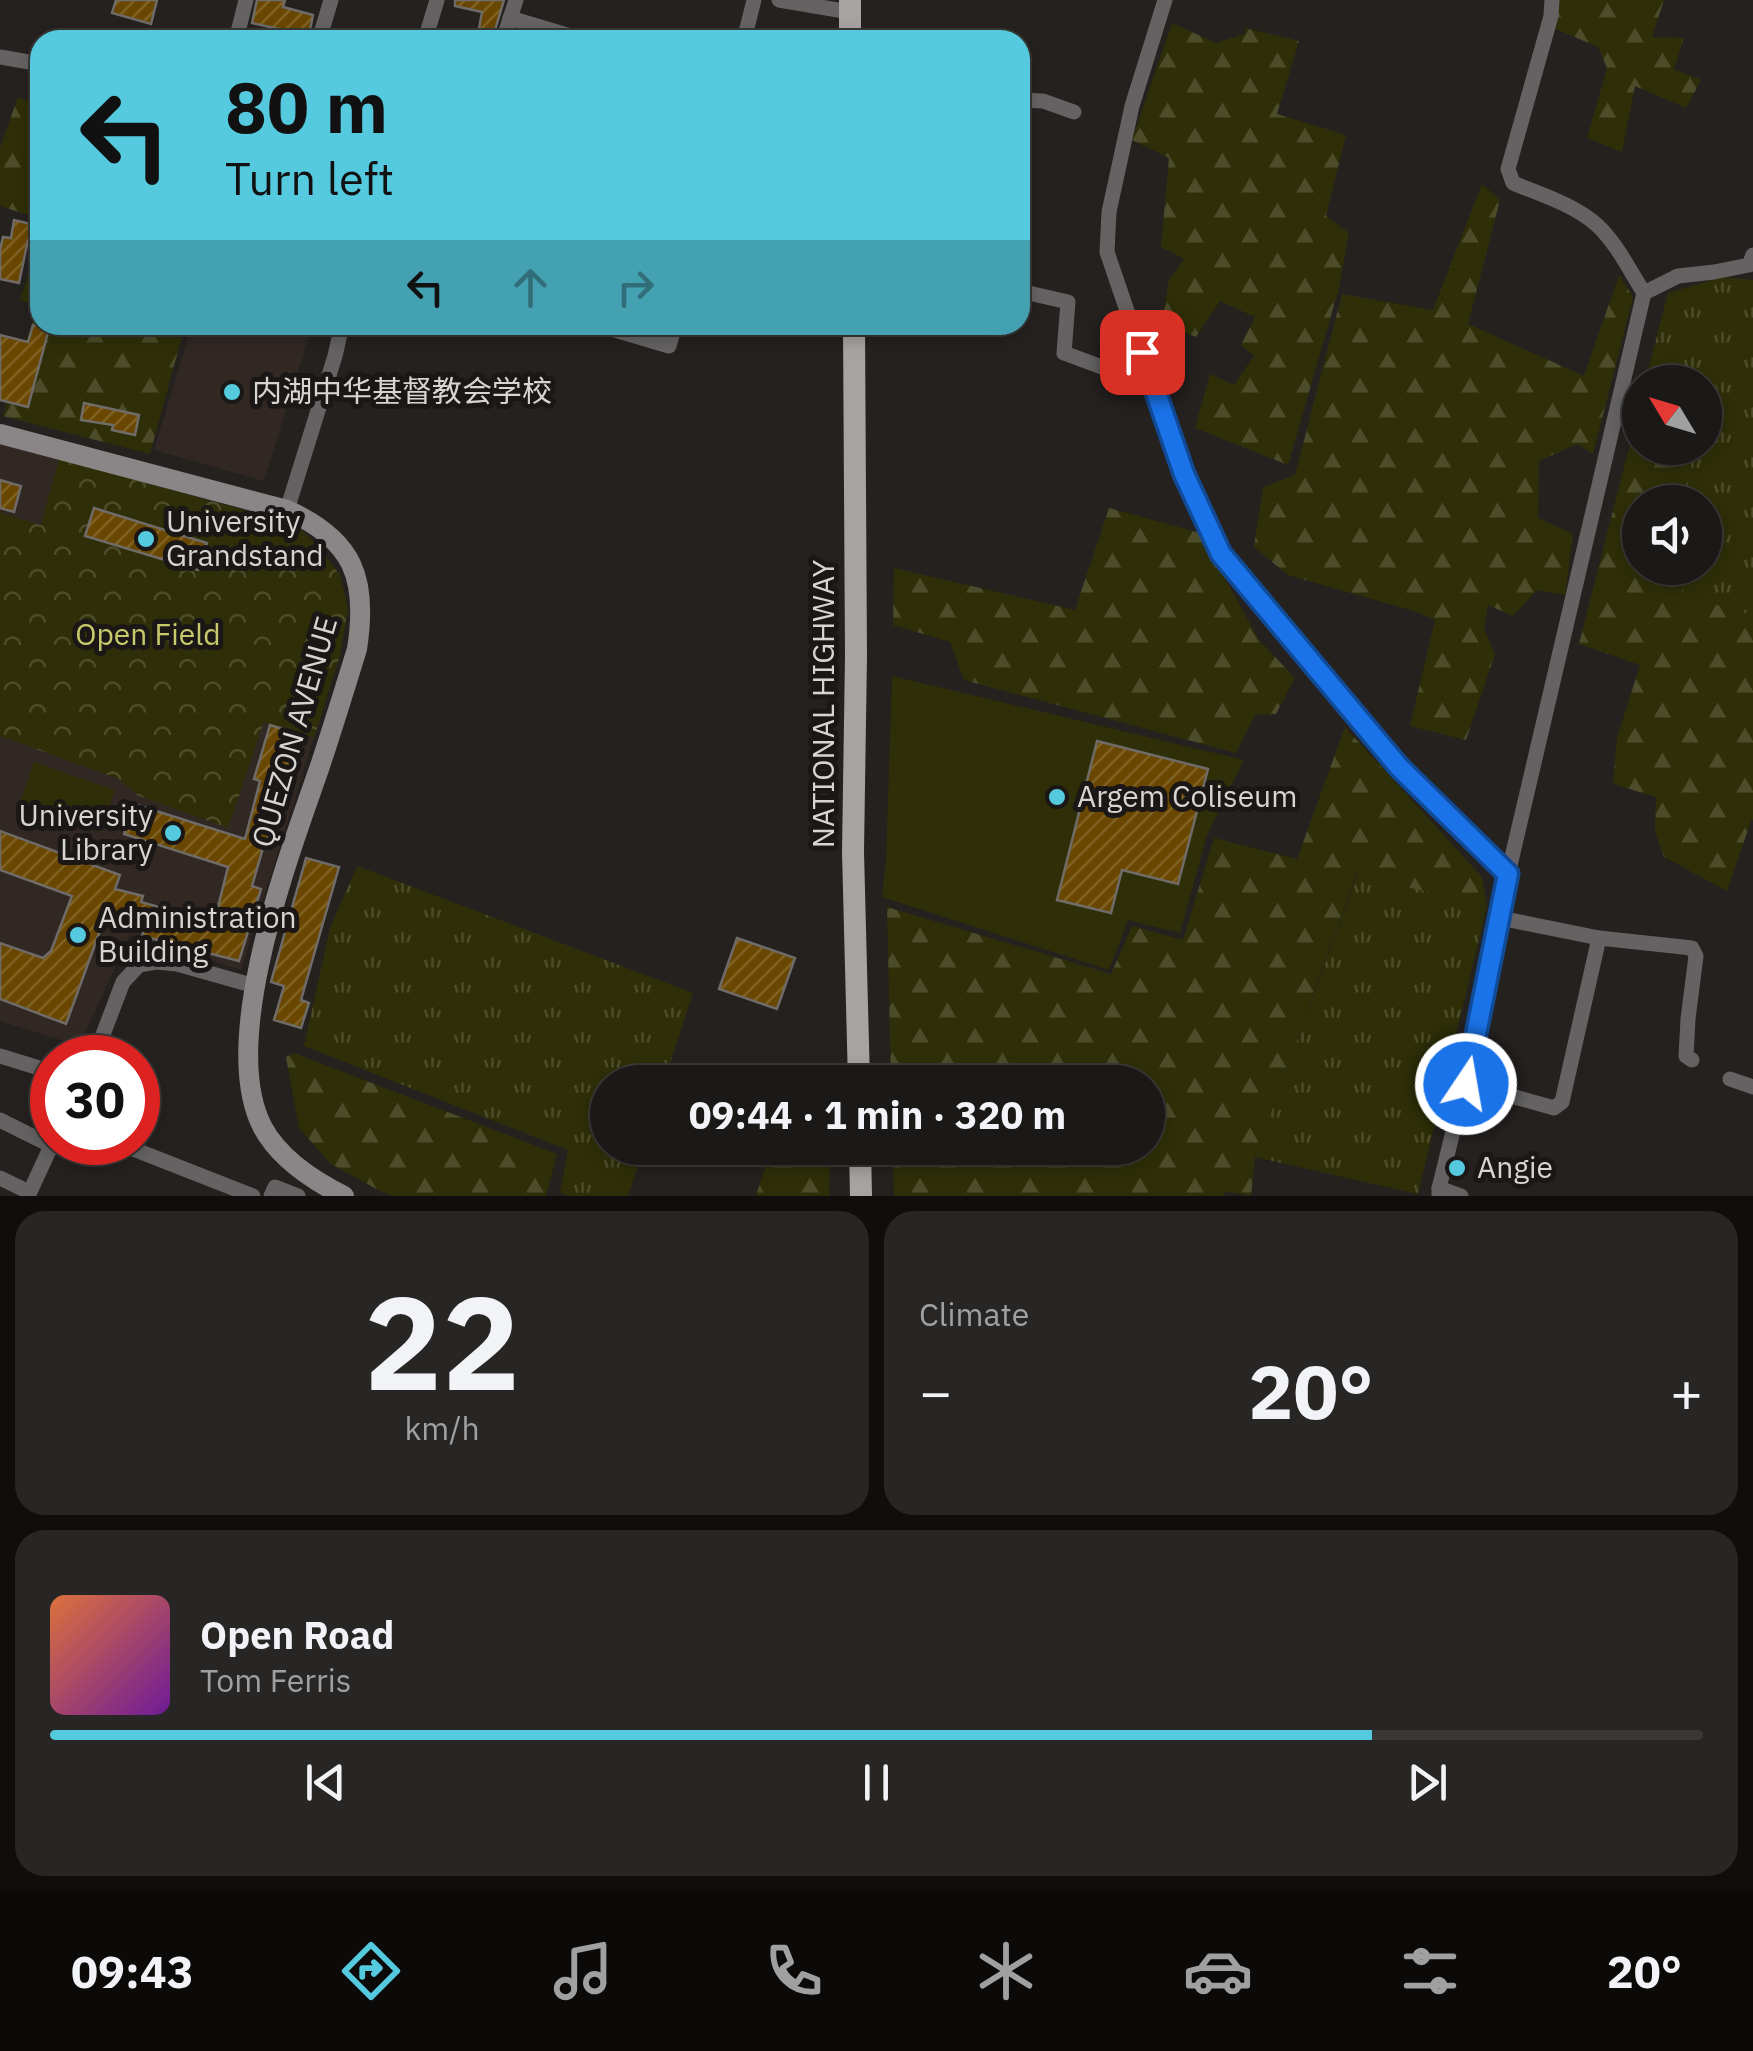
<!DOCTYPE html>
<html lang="en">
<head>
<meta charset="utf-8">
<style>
	:root { --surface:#1b1917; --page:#282624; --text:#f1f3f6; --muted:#a0a0a1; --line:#393836; --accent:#55cadf }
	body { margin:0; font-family:"IBM Plex Sans","Noto Sans SC",sans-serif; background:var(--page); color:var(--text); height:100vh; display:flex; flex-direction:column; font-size:38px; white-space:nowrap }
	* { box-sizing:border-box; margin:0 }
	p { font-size:32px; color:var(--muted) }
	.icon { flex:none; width:55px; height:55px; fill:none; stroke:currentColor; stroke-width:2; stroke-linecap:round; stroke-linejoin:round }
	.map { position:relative; height:1196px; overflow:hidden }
	.panel { display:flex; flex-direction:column; gap:15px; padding:15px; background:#0f0e0d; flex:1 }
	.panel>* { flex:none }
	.hud { position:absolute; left:30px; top:30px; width:1000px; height:305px; border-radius:30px; box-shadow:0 5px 15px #0003,0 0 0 2px var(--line); background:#55cadf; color:#111; overflow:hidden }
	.needle { width:65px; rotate:308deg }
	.fabs { position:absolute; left:1622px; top:365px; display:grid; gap:20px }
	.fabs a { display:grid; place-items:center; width:100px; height:100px; border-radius:50%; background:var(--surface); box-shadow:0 5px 15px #0003,0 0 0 2px var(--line); font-size:50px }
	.speed { position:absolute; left:30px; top:1035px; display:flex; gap:20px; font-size:50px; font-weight:700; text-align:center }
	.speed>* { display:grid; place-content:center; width:130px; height:130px; border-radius:50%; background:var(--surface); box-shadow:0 5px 15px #0003,0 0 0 2px var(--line); line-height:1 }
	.speed .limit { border:15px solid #d22; background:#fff; color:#111 }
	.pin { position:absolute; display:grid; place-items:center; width:85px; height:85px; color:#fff; margin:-42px; border-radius:20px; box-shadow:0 5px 15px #0006 }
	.me { position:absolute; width:110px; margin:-55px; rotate:12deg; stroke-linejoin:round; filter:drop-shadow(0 0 8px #0008) }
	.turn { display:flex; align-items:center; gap:35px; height:210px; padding:0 30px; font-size:45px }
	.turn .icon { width:130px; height:130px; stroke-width:2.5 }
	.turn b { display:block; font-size:70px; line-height:85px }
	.lanes { display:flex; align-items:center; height:95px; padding:0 30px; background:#0003; justify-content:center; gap:50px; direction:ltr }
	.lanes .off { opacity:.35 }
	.big { font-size:75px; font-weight:700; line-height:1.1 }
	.panel .card { flex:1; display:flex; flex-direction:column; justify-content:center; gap:15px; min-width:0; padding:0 35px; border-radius:30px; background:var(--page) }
	.panel .dial { align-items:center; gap:0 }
	.dial b { font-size:130px; line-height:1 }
	.song { display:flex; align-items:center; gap:30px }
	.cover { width:120px; height:120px; border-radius:15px; background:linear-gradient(135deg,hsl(20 70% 55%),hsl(280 70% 35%)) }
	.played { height:10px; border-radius:5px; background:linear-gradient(90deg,var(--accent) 80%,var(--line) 80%) }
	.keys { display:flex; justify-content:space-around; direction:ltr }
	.heat { display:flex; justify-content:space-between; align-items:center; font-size:55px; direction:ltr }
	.panel .tiles { flex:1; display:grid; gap:15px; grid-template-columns:1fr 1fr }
	.card:last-child { grid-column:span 2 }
	.trip { position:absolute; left:590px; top:1065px; width:575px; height:100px; border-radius:50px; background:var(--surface); box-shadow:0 5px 15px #0003,0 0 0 2px var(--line); font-weight:700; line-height:100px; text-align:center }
	.menu { display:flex; height:160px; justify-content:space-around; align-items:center; background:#0b0a09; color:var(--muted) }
	.menu .icon { width:70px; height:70px }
	.menu .on { color:var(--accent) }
	.menu b { font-size:45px; color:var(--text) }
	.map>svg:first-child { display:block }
	.built { fill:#312824 }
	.grass { fill:url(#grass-tufts) }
	.forest { fill:url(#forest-firs) }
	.park { fill:url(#park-crowns) }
	.pitch { fill:#2e2f08 }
	.building { fill:url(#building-hatch); stroke:#6e6b68; stroke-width:2.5 }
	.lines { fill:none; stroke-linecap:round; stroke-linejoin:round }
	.minor { stroke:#646262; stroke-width:15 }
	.secondary { stroke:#8a8687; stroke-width:20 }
	.primary { stroke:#a7a3a3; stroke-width:22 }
	.route-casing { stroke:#114b97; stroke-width:25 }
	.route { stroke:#1a73e8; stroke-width:18 }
	.poi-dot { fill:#55cadf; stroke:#1b1716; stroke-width:4 }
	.labels { text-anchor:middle; stroke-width:10; stroke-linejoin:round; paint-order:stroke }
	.poi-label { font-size:30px; fill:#d7d5d4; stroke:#1b1716; text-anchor:start }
	.park-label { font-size:30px; fill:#c6ca6a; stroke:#1b1716 }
	.street-label { font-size:30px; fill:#d7d5d4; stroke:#1b1716 }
</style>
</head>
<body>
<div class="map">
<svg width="1753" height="1196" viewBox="0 0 1753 1196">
	<defs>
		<pattern id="grass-tufts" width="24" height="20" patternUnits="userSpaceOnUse" patternTransform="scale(2.5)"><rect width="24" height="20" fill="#2e2f08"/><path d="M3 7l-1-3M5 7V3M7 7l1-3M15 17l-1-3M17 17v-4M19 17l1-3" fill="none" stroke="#4c4c2b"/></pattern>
		<pattern id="forest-firs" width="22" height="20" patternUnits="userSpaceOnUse" patternTransform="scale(2.5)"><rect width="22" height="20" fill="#2e2f08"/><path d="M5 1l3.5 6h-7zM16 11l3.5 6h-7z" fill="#4c4c2b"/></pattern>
		<pattern id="park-crowns" width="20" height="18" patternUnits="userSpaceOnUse" patternTransform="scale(2.5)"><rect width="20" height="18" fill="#2e2f08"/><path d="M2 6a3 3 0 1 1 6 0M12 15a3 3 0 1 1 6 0" fill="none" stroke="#4c4c2b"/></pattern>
		<pattern id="building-hatch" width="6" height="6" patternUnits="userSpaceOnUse" patternTransform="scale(2.5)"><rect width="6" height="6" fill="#6a4700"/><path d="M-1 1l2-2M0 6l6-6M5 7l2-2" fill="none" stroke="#7f6124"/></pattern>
	</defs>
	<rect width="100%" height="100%" fill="#24211f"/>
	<!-- built -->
	<g class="built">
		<polygon points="192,325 285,325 310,333 264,481 154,450"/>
		<polygon points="0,443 273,518 303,531 340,575 348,609 340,655 241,970 130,935 79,1046 0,1021"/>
	</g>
	<!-- grass -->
	<g class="grass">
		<polygon points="1723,277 1753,280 1753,605 1745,614 1682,594 1684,568 1705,568 1705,502 1687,502 1689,448 1705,448 1705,382 1645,382 1668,293"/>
		<polygon points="357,866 693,993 664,1082 608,1082 608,1148 644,1148 628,1196 568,1196 560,1192 568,1150 304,1046 330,928"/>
		<polygon points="1357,875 1487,906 1418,1194 1255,1157"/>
	</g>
	<!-- forest -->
	<g class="forest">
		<polygon points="1559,0 1664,0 1652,37 1684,38 1674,69 1701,80 1686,108 1635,86 1622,152 1587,138 1607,68 1598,47 1556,29"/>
		<polygon points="1172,23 1216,43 1245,34 1245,28 1299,41 1277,114 1346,135 1326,216 1349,233 1339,288 1288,465 1195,428 1210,374 1234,385 1254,356 1241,345 1255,317 1220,301 1196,337 1162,324 1169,280 1184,259 1161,247 1169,158 1132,140"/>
		<polygon points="18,97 40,105 40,219 0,206 0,148"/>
		<polygon points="1482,184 1500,200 1468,324 1584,376 1619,275 1633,297 1593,454 1577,444 1539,461 1538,518 1573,534 1565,595 1537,590 1513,616 1488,605 1484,628 1495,654 1466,740 1410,726 1435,620 1414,611 1288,575 1254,547 1263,487 1295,475 1342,294 1433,310"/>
		<polygon points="40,238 40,325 185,325 150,454 3,416 37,306 20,300"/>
		<polygon points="1635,424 1640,426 1640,448 1689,448 1687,502 1640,502 1640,568 1684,568 1683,594 1745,614 1753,605 1753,820 1751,821 1727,891 1664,857 1655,832 1656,797 1613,784 1617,738 1640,665 1579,644"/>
		<polygon points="1109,508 1200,533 1259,640 1295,678 1276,714 1255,715 1236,753 964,680 950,642 893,625 894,568 1075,610"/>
		<polygon points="1345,727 1482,877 1487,906 1356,875 1255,1157 1251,1196 1225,1191 1224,1196 894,1196 893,1148 1148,1148 1148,1082 891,1082 887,907 1111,974 1132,926 1183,940 1214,838 1297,859"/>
		<polygon points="294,1053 557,1154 546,1196 393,1196 382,1192 331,1164 299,1128 286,1057"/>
		<polygon points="771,1148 830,1148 829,1196 756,1196"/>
	</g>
	<!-- park -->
	<polygon class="park" points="59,459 273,518 303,531 323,552 340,575 348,609 340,655 314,738 264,722 228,828 137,795 119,779 0,736 0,513 41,525"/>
	<!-- pitch -->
	<g class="pitch">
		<polygon points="892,676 1244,760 1207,835 1180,933 1128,920 1109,970 882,897 886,860"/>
		<polygon points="34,762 115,790 100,833 19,805"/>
	</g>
	<!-- building -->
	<g class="building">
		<polygon points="116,0 157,0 151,24 112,13"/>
		<polygon points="257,0 285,0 283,7 313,15 308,40 276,40 279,29 252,23"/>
		<polygon points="455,0 504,0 492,40 477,40 482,12 455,6"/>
		<polygon points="14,220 35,225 32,240 28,240 19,283 0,279 0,250 3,237 11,238"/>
		<polygon points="33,325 50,325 28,407 0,400 0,335 28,342"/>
		<polygon points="84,403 139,415 135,435 112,430 113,425 81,420"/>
		<polygon points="0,480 21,486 14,512 0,508"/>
		<polygon points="94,508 207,543 198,570 85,536"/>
		<polygon points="270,725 302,735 286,788 283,788 267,842 265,841 252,886 261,889 239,961 142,936 145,927 105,917 66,1024 0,999 0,943 43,958 51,951 72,896 0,870 0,831 120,875 115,889 143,896 141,902 214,923 228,867 124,834 134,804 245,839 260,781 254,779"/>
		<polygon points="1097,741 1208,769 1178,884 1122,870 1111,913 1057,900"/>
		<polygon points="306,858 339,867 301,1000 309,1003 301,1028 274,1020 284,986 271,982"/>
		<polygon points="737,938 795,958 777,1009 719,989"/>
	</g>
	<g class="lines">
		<!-- minor -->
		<g class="minor">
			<polyline points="779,0 850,12"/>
			<polyline points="1165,0 1132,106 1109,212 1107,252 1183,475 1221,554 1399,767 1508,874"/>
			<polyline points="510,18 584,40"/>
			<polyline points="236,40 246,0"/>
			<polyline points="319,40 331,0"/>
			<polyline points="425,40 437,0"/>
			<polyline points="503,40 516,0"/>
			<polyline points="744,40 754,0"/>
			<polyline points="0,57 40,64"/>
			<polyline points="1020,100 1043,101 1074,112"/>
			<polyline points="1020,291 1068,302 1064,353 1153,386"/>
			<polyline points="1644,293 1678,276 1714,272 1749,265 1753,255"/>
			<polyline points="598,325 669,346 675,325"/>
			<polyline points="287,510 335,356 342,325"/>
			<polyline points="1500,918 1599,938 1692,948 1696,956 1688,1019 1686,1056 1692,1060"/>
			<polyline points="0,1056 52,1072"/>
			<polyline points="94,1058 123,982 139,965 156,962 177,964 255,986"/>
			<polyline points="1730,1079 1753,1087"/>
			<polyline points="1465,1083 1554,1108 1562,1102 1599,938"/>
			<polyline points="0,1120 52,1146"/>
			<polyline points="123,1145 253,1196"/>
			<polyline points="0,1178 29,1192"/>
			<polyline points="1439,1188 1461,1196"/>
			<polyline points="28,1196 53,1142"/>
			<polyline points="271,1196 275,1187 298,1196"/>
			<path d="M1439,1196v-8l26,-105 43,-209 136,-581c-14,-22 -27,-49 -46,-67 -23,-21 -56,-31 -85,-43l-5,-14 43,-153 1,-16"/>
		</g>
		<!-- secondary -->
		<path class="secondary" d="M0,434l287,76c67,30 81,69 70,139 -12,39 -24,78 -37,117 -30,87 -103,276 -57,362 17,31 51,53 81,68"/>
		<!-- primary -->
		<g class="primary">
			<polyline points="850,0 850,40"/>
			<polyline points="854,325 856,656 853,852 859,1082"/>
			<polyline points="860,1148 861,1196"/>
		</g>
	</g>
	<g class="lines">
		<!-- route casing -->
		<g class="route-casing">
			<polyline id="route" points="1142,352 1184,474 1221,554 1399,767 1508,874 1466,1084"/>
		</g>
		<!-- route -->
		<use href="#route" class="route"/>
	</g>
	<!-- markers -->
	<g class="poi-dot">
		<circle cx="232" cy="392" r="10"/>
		<circle cx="146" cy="539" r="10"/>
		<circle cx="1057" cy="797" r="10"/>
		<circle cx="173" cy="833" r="10"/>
		<circle cx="78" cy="935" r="10"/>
		<circle cx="1457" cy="1168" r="10"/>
	</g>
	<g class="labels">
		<!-- poi labels -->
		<g class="poi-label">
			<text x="252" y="402">内湖中华基督教会学校</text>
			<text x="166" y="532">University<tspan x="166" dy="34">Grandstand</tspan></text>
			<text x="1077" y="807">Argem Coliseum</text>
			<text x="153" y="826" text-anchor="end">University<tspan x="153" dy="34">Library</tspan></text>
			<text x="98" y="928">Administration<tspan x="98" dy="34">Building</tspan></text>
			<text x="1477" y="1178">Angie</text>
		</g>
		<!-- park labels -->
		<g class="park-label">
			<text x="148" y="645">Open Field</text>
		</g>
		<!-- street labels -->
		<g class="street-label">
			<text transform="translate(824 704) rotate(-90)" y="10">NATIONAL HIGHWAY</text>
			<text transform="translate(295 732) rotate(-74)" y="10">QUEZON AVENUE</text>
		</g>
	</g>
</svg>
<div class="fabs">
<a><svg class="needle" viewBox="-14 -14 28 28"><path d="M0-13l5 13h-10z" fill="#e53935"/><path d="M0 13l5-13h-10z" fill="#a0a0a1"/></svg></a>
<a><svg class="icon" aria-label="sound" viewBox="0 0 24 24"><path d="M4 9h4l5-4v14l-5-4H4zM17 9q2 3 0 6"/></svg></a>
</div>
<div class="speed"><div class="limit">30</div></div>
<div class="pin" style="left:1142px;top:352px;background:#d93025"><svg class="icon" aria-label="arrive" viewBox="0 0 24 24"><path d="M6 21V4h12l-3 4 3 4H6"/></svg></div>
<svg class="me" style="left:1466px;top:1084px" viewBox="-20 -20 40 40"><circle r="17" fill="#1a73e8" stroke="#fff" stroke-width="3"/><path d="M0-11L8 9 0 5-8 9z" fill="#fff"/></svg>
<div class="trip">09:44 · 1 min · 320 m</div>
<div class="hud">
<div class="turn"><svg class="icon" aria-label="left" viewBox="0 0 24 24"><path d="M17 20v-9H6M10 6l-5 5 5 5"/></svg><div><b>80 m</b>Turn left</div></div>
<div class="lanes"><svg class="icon" aria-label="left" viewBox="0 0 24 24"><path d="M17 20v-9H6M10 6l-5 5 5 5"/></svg><svg class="icon off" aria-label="ahead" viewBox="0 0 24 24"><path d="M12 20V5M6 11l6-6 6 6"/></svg><svg class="icon off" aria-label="right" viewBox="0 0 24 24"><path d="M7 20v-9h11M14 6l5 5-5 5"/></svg></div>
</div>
</div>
<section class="panel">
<div class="tiles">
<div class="card dial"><b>22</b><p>km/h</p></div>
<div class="card"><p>Climate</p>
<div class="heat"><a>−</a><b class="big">20°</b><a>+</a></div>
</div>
<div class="card">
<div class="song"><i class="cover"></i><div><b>Open Road</b><p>Tom Ferris</p></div></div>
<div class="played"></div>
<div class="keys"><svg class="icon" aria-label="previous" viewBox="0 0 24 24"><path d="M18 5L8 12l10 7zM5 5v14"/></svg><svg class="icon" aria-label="pause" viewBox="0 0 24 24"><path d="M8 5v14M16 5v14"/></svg><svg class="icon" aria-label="next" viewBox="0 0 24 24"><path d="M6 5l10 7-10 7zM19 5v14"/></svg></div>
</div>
</div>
</section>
<nav class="menu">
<b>09:43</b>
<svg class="icon on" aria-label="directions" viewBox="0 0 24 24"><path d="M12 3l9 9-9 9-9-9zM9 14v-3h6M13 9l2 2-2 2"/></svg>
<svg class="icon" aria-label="music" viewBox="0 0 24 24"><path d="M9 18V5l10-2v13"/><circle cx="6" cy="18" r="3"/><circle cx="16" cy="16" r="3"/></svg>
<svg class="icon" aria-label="phone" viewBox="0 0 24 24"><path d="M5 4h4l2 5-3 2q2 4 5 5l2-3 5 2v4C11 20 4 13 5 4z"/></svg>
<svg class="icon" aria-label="climate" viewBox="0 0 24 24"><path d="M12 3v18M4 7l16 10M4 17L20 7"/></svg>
<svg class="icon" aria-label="car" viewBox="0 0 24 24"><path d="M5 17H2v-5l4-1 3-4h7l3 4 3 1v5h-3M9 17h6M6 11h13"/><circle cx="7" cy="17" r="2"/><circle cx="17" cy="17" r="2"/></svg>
<svg class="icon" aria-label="filters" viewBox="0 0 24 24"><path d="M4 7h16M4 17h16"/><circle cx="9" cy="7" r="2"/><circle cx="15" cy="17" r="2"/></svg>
<b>20°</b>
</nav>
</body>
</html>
